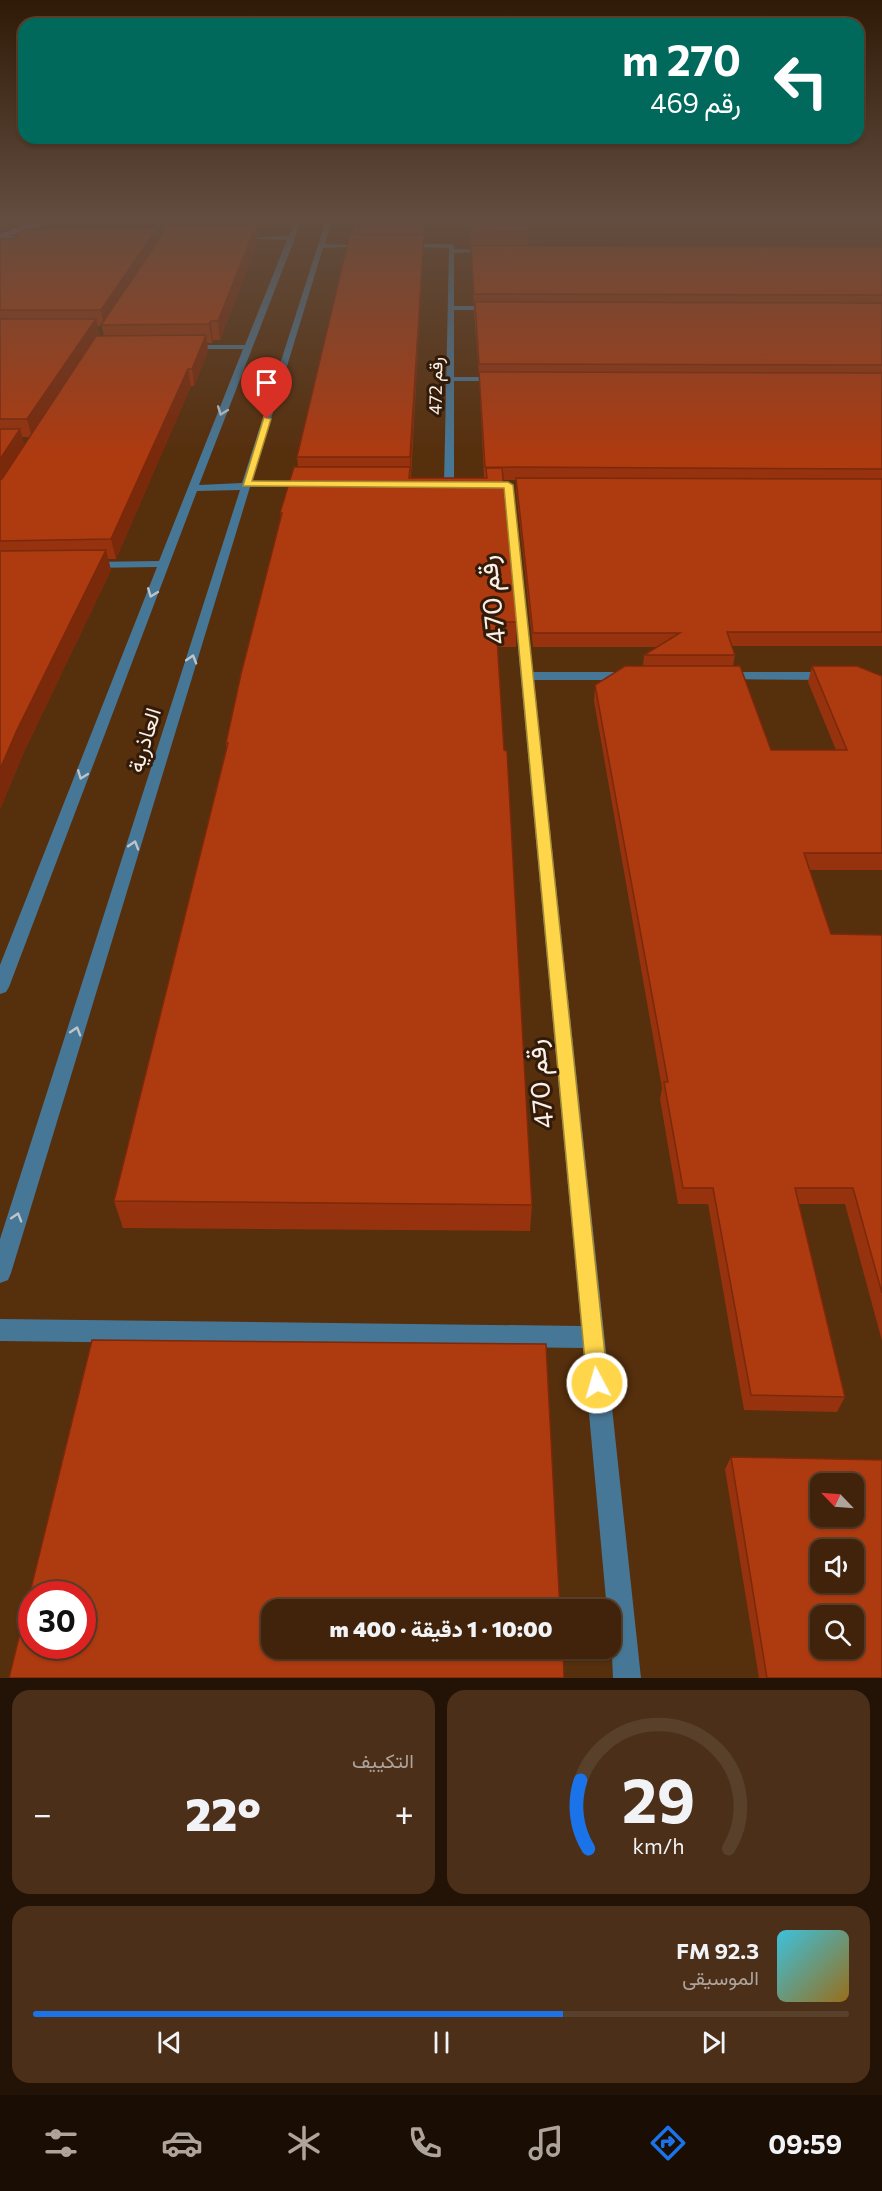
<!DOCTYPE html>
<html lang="ar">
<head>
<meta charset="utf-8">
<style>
	:root { --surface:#40230a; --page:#4b2f18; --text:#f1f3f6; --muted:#aea49c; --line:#59402b; --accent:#1a73e8 }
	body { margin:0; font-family:Commissioner,Vazirmatn,sans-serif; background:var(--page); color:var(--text); direction:rtl; height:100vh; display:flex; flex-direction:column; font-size:22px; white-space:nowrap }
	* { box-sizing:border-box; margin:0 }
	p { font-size:20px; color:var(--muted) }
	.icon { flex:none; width:33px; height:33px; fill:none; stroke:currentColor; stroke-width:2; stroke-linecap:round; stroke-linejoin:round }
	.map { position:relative; height:1678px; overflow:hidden; direction:ltr }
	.drawer { display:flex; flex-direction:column; gap:12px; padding:12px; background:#231306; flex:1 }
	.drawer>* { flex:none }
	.banner { position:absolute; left:18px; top:18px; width:846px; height:126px; border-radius:18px; box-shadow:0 2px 4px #0004,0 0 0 2px var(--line); direction:rtl; background:#00695c; color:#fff; overflow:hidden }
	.needle { width:39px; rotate:295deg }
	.tools { position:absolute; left:810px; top:1473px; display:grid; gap:12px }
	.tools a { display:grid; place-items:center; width:54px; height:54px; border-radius:12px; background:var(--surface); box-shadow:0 2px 4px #0004,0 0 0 2px var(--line); font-size:30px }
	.speed { position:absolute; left:18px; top:1581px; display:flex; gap:12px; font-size:30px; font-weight:700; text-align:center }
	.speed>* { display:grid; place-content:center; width:78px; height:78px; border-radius:50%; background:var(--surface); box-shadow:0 2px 4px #0004,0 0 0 2px var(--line); line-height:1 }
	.speed .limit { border:9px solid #d22; background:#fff; color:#111 }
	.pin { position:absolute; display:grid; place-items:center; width:51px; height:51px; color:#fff; margin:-62px -26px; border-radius:50% 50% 50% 0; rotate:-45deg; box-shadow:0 0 6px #0007 }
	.pin .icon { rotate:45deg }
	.me { position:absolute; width:66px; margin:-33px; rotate:354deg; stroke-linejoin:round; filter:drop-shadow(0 0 4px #0008) }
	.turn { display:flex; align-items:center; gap:21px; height:126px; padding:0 24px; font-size:27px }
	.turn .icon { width:78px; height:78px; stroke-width:2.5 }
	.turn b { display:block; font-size:42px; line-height:51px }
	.big { font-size:45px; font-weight:800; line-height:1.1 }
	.drawer .widget { flex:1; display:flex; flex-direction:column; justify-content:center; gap:9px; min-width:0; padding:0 21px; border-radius:18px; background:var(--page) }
	.drawer .dial { align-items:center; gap:0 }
	.dial svg { height:156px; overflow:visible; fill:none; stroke:var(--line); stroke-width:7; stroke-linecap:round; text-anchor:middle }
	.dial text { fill:var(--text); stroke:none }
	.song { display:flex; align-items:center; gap:18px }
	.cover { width:72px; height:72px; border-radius:9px; background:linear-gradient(135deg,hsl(190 70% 55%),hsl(40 70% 35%)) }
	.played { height:6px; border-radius:3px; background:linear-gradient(90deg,var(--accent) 65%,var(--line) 65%) }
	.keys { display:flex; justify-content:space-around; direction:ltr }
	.heat { display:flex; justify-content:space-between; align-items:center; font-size:33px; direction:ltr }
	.drawer .tiles { flex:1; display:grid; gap:12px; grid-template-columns:1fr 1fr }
	.widget:last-child { grid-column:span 2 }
	.trip { position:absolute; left:261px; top:1599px; width:360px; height:60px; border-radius:18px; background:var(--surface); box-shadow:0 2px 4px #0004,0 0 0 2px var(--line); font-weight:800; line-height:60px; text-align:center; direction:rtl }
	.dock { display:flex; height:96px; justify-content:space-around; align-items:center; background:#1a0e04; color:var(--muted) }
	.dock .icon { width:42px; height:42px }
	.dock .current { color:var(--accent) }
	.dock b { font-size:27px; color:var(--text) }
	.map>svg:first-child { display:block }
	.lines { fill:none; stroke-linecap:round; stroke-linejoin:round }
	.stream { stroke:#855fc9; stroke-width:4.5 }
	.minor { fill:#477796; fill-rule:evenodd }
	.wall { fill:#96320e; fill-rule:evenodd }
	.shaded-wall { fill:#7a290b }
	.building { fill:#ae3a10; stroke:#7a290b; stroke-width:1.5; fill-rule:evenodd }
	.oneway { stroke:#bdc5ca }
	.route { fill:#ffd54a; stroke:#a68a30; stroke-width:1.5 }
	.labels { text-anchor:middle; stroke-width:6; stroke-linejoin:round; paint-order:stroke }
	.far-street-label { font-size:18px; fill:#fcefe6; stroke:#321b09 }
	.street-label { font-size:22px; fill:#fcefe6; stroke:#321b09 }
	.near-street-label { font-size:27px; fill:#fcefe6; stroke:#321b09 }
</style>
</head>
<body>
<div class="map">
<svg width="882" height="1678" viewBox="0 0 882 1678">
	<rect width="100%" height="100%" fill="#562f0d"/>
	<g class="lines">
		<!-- stream -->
		<polyline class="stream" points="0,236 51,220"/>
		<!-- minor -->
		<g class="minor">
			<polygon points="295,220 301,220 295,238 199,485 242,483 326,220 332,220 325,244 369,246 323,248 252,481 309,481 314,484 309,487 250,487 11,1273 8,1280 0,1283 0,1239 240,490 197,491 9,987 6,992 0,994 0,965 157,567 89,568 84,565 89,562 159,561 243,349 189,349 185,347 189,345 245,345 287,240 234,238 289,236"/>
			<polygon points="0,236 33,236 36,238 0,240"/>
			<polygon points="405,244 452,244 455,246 454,249 495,251 454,253 454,306 495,306 499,308 495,310 454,310 454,377 498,377 502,379 498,381 454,381 454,485 449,488 444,485 449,248 403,247"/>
			<polygon points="508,482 513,485 533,672 630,672 636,676 630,680 534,680 641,1678 613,1678 610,1610 607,1610 583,1348 0,1341 0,1319 581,1326 503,485"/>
			<polygon points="723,672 828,672 834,676 828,680 719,679 717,676"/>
		</g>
	</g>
	<!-- wall -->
	<g class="wall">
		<path d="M163,220h72l-3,6h24l2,16 -38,98h-7l-1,3h-5l1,8 -14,35h-3l-75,173h-8l3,11 -87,182 -24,57v-570h13l144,-10 1,11 6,-9zM97,326h5l2,10h-6l1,-2zM22,437h8l-6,8z"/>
		<polygon points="355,220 425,220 411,478 484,478 479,375 474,312 470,220 527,220 529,231 528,246 882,247 882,646 732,646 735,655 733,666 771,750 836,750 808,682 812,666 882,676 882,870 809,870 831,934 882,935 882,1341 845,1204 799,1204 845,1397 837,1412 744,1410 708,1204 678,1204 660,1099 662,1088 594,701 595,685 643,666 644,655 657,647 533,647 516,490 516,480 503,480 517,622 516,647 498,647 532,1205 530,1231 123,1228 114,1201 226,749 226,743 281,519 280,513 298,467 297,457 354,234 354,226"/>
		<polygon points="731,1457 882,1678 759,1678 725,1469"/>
	</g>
	<!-- shaded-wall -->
	<g class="shaded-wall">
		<polygon points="227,220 235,220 228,234"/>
		<polygon points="256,226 258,242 220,340 218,321"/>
		<polygon points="157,229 159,242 104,326 101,310"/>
		<polygon points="424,234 424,250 410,480 410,457"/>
		<polygon points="96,319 99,334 32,437 27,419"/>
		<polygon points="211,321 213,340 212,343 209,324"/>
		<polygon points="206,335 208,351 194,386 192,369"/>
		<polygon points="188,369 191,386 116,559 111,539"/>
		<polygon points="20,429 25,447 0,485 0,459"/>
		<polygon points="106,550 111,570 24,752 0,809 0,769 17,730"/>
	</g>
	<!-- building -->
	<g class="building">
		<polygon points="355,220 424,220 424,226 354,226"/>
		<polygon points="471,220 527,220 529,231 471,230"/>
		<polygon points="168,226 256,226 218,321 211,321 209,324 101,325"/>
		<polygon points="24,229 157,229 101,310 0,310 0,239 13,239"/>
		<polygon points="350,234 424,234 410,457 297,457"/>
		<polygon points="471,246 882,247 882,295 474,294"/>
		<polygon points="475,302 882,303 882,365 479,364"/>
		<polygon points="0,319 96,319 27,419 0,419"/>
		<polygon points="206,335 192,369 188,369 111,539 0,541 0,480 2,479 96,336"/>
		<polygon points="479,372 882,373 882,469 485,467"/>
		<polygon points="0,429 20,429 0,459"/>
		<polygon points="294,467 410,467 409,478 487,478 486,468 502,468 517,622 496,622 504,750 507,751 532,1205 114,1201 228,743 226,743 241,674 282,513 280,513"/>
		<polygon points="516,478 882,479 882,632 727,632 735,655 644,655 680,633 533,633"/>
		<polygon points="106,550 17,730 0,769 0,551"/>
		<polygon points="625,666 740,666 771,750 847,750 812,666 857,666 882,676 882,853 804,853 831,934 882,935 882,1293 853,1188 795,1188 845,1397 751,1395 713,1188 683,1188 664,1082 668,1082 595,685"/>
		<path d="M92,1340l454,4 14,266h-288v38h291l1,30h-555zM32,1594h50v52h-50z"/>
		<path d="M731,1457l151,3v218h-115zM820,1484h34v32h-34zM820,1550h34v32h-34zM820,1616h34v32h-34z"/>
	</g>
	<!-- one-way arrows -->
	<defs><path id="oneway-chevron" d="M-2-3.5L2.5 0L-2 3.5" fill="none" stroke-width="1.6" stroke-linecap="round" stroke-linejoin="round" transform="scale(1.5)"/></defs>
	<g class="oneway">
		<use href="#oneway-chevron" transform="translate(222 411) rotate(110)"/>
		<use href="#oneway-chevron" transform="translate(152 593) rotate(111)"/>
		<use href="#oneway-chevron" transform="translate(192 659) rotate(-73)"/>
		<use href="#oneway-chevron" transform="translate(82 775) rotate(111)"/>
		<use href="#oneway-chevron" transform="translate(134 845) rotate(-73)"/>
		<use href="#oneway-chevron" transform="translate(76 1031) rotate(-73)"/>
		<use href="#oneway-chevron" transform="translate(17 1217) rotate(-73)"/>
	</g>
	<!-- sky -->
	<linearGradient id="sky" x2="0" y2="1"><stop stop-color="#2f1a07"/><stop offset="0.48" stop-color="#624d40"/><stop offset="1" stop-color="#624d40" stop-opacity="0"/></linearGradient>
	<rect width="882" height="455" fill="url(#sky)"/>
	<!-- route -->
	<polygon class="route" points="264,417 271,419 252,481 508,482 513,485 608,1383 605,1390 597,1393 590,1390 587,1383 504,488 243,486"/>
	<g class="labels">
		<!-- far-street labels -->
		<g class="far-street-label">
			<text transform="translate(436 386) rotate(-89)" y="6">رقم 472</text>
		</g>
		<!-- street labels -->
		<g class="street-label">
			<text transform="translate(144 740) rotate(-73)" y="8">العاذرية</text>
		</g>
		<!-- near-street labels -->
		<g class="near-street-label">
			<text transform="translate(492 600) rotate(-96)" y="9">رقم 470</text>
			<text transform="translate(540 1084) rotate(-96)" y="9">رقم 470</text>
		</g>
	</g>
</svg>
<div class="tools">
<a><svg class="needle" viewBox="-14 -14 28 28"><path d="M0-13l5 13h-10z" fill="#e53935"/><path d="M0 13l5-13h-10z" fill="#aea49c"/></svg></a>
<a><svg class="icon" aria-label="sound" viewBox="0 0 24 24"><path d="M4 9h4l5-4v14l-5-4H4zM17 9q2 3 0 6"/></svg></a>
<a><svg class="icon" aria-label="search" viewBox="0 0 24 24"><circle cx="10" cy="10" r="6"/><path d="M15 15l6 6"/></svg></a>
</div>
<div class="speed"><div class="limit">30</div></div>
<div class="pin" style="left:267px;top:419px;background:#d93025"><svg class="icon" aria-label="arrive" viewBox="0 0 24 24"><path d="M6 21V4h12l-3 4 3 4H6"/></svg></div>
<svg class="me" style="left:597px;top:1383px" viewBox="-20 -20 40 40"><circle r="17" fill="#ffd54a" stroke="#fff" stroke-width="3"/><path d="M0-11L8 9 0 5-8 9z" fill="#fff"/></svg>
<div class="trip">10:00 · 1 دقيقة · 400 m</div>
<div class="banner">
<div class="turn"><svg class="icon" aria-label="left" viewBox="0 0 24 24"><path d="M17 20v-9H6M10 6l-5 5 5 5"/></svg><div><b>270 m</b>رقم 469</div></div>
</div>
</div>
<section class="drawer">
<div class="tiles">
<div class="widget dial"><svg viewBox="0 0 100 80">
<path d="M14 69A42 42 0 1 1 86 69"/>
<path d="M14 69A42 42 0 0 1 10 34" stroke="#1a73e8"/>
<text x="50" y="56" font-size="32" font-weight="700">29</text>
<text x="50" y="72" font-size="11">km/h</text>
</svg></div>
<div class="widget"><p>التكييف</p>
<div class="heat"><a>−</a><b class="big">22°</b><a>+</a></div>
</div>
<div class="widget">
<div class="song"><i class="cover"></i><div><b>92.3 FM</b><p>الموسيقى</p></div></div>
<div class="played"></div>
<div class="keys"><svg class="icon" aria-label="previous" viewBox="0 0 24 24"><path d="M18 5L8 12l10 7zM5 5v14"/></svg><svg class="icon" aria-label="pause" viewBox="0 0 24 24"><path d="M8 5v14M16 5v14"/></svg><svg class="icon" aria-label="next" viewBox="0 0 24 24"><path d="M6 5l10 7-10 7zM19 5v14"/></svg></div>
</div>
</div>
</section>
<nav class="dock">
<b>09:59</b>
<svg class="icon current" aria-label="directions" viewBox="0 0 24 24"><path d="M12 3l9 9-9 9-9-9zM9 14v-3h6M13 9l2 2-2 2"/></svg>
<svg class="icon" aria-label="music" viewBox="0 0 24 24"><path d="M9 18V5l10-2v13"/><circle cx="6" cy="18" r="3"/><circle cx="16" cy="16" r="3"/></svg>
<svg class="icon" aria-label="phone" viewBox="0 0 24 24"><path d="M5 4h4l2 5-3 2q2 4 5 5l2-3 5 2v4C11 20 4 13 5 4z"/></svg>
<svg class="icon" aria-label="climate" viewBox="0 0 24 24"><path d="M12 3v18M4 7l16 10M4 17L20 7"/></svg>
<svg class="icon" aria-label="car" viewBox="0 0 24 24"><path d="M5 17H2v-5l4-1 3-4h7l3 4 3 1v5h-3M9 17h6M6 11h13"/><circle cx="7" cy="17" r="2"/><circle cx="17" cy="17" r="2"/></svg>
<svg class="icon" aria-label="filters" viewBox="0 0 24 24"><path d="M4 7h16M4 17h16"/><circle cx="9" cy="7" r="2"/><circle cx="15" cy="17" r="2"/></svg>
</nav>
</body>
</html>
